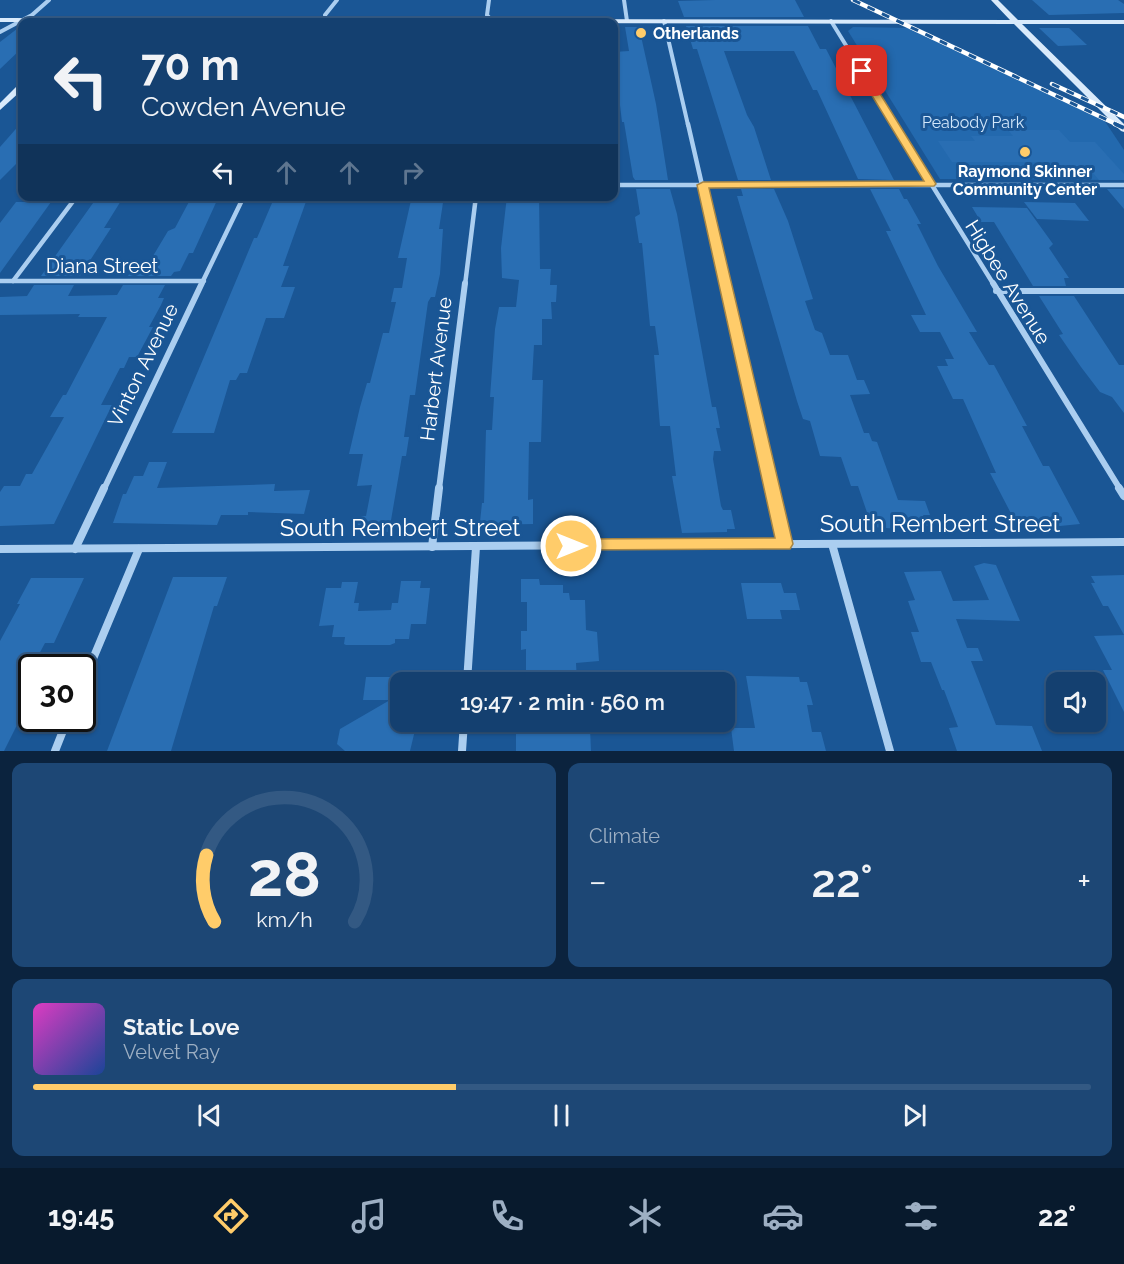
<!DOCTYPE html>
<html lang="en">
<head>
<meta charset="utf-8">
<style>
	:root { --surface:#144070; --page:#1d4775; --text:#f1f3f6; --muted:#9dafc3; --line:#335983; --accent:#ffcc6a }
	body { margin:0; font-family:Raleway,sans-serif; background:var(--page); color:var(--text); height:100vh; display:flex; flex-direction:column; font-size:22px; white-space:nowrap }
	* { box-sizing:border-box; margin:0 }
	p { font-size:20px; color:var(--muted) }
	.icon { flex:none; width:33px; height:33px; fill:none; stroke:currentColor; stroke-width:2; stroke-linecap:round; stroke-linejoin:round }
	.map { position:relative; height:751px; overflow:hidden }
	.details { display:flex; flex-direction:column; gap:12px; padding:12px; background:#0b233e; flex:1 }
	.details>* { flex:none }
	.guide { position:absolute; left:18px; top:18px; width:600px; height:183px; border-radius:12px; box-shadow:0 2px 4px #0004,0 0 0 2px var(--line); background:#144070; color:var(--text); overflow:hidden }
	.tools { position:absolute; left:1046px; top:672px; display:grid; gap:12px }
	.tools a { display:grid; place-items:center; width:60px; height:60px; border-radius:12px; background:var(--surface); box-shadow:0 2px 4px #0004,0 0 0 2px var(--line); font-size:30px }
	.speed { position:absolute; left:18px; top:654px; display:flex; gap:12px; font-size:30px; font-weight:700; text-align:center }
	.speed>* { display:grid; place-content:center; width:78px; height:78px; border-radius:50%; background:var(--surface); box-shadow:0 2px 4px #0004,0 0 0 2px var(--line); line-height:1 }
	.speed .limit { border:3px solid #111; border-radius:9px; background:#fff; color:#111 }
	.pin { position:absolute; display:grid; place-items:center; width:51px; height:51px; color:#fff; margin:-26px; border-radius:12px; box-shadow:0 3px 9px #0006 }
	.me { position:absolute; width:66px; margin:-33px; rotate:90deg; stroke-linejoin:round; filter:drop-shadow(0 0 4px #0008) }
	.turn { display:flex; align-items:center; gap:21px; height:126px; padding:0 24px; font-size:27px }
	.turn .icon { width:78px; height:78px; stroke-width:2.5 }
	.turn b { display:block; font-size:42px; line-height:51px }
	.lanes { display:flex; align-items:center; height:57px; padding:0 24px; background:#0003; justify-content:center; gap:30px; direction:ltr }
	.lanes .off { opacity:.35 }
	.big { font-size:45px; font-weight:600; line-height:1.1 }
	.details .card { flex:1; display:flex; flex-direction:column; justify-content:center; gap:9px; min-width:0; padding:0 21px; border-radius:12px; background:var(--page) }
	.details .dial { align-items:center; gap:0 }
	.dial svg { height:156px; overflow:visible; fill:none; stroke:var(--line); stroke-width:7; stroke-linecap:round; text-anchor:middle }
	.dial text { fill:var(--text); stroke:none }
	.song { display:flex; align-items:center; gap:18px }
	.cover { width:72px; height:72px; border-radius:9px; background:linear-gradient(135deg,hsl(310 70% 55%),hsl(220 70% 35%)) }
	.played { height:6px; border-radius:3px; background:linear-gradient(90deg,var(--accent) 40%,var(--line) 40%) }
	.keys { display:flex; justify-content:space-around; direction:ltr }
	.heat { display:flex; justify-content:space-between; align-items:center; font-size:33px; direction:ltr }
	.details .tiles { flex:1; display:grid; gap:12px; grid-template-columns:1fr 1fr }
	.card:last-child { grid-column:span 2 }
	.trip { position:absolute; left:390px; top:672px; width:345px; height:60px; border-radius:12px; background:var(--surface); box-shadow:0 2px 4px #0004,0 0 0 2px var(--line); font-weight:600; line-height:60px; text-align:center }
	.tab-bar { display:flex; height:96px; justify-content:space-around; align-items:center; background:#081a2d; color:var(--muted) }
	.tab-bar .icon { width:42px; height:42px }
	.tab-bar .selected { color:var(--accent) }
	.tab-bar b { font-size:27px; color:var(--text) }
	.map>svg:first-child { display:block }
	.green { fill:#2369ae }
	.building { fill:#296eb3 }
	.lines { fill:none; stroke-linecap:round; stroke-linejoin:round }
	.street-far3 { stroke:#abcef0; stroke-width:4 }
	.street-far2 { stroke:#abcef0; stroke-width:4.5 }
	.street-far1 { stroke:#abcef0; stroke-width:6 }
	.street { stroke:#abcef0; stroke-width:8 }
	.secondary { fill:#d9eafb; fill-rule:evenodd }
	.rail-far1-casing { stroke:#fff; stroke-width:4.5 }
	.rail-casing { stroke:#fff; stroke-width:5 }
	.rail-far1 { stroke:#1a5695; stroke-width:3; stroke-dasharray:8; stroke-linecap:butt }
	.rail { stroke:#1a5695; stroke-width:4; stroke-dasharray:10; stroke-linecap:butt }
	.route { fill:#ffcc6a; stroke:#a68545; stroke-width:1.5 }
	.poi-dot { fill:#ffcc6a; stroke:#1a5695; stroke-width:2 }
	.labels { text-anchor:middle; stroke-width:6; stroke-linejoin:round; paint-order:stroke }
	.far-poi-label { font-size:16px; font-weight:bold; fill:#fff; stroke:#1a5695; text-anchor:start }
	.far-park-label { font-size:16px; fill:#d2e7fb; stroke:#1a5695 }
	.street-label { font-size:20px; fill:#fff; stroke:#1a5695 }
	.near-street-label { font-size:24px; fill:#fff; stroke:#1a5695 }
</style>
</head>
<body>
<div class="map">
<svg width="1124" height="751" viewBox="0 0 1124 751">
	<rect width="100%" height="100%" fill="#1a5695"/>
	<!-- green -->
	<polygon class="green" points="853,27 909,28 1104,120 1124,150 1124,180 940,179 848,31"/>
	<!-- building -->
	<g class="building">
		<polygon points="715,0 795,0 804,17 684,17 678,1"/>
		<polygon points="1032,0 1118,0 1124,4 1124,13 1049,15"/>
		<polygon points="22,25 22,48 0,69 0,42"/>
		<polygon points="686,26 808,26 820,49 826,49 894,180 858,179 817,90 813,90 794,51 724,51 747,115 754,127 770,177 771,180 738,180 697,49 693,49"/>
		<polygon points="625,27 639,27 656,104 668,180 635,180 633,177 624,122 622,122 619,97 614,83 614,52 629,51"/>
		<polygon points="1039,28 1069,28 1087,45 1058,46"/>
		<polygon points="22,122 22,158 0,180 0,147"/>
		<polygon points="1008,130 1059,130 1070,142 1095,142 1124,174 1124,180 1099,180 1093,173 1059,173 1051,162 952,162 938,141 975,141 971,136 1013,136"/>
		<polygon points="636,189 670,189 677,214 712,407 716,407 720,428 716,428 721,451 714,451 713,459 721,506 723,510 731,510 735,529 727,529 727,532 682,533 672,476 676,476 670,426 660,426 654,355 659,355 655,326 650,326 642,243 639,243 635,217 640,214"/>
		<polygon points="741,189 774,189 788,221 813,299 805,301 815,330 822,333 830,355 848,355 857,380 864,380 870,394 850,395 864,433 869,433 872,441 877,442 898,500 925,501 930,515 923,515 928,526 899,526 900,529 872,527 858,486 851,486 841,457 820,456 810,421 803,419 797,401 737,196 743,196"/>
		<polygon points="870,189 899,189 904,199 907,199 921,224 917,224 938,266 977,332 969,332 989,365 994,365 1027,426 1022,426 1043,466 1049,466 1080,524 1060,526 1017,525 990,473 996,473 963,399 953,399 937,366 948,366 945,359 954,359 940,332 920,332 911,315 926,315 886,231 891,231"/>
		<polygon points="1107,189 1124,189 1124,209"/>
		<polygon points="98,196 124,196 104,228 111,228 80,276 41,276"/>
		<polygon points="219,196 193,253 189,253 180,271 174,272 171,276 128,276 137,261 150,261 168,231 175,228 191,198"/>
		<polygon points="275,196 308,196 283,266 289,266 281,287 295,287 284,318 266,318 247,373 240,373 236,380 230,380 214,433 172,433 254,238 257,238"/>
		<polygon points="412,196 444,196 439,229 443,229 440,274 435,297 431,297 428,302 415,395 410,395 404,437 409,437 406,456 402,456 389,532 350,530 353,516 366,516 372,485 357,486 363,454 349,454 360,407 367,383 370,383 383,333 389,333 396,302 391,302 394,288 402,288 407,258 398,258"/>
		<polygon points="507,196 539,196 540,269 551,269 550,285 557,285 556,302 551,302 552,319 542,319 542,345 534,345 532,380 543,380 541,442 529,442 528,500 533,499 533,524 488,525 489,522 480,522 482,503 484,503 486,430 492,430 494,397 490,397 495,329 499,307 516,307 519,280 502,278 501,248"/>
		<polygon points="16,202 51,202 0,273 0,223"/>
		<polygon points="1024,202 1075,203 1089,221 1037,219"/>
		<polygon points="972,207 1027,208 1053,244 1049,248 1069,278 1064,278 1066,286 1033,286 994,222 981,222"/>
		<polygon points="34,285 74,285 68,296 117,295 123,285 165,285 158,298 164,298 161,305 149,327 153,327 137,357 129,357 124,368 120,368 101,405 112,405 54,524 0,526 0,492 4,486 20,486 26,474 32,474 64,417 50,417 63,395 66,395 107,317 78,317 80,314 0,315 0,297 27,296"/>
		<polygon points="1039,296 1074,296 1119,365 1124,365 1124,413 1112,397 1100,392 1081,367 1059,335 1063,334"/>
		<polygon points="149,462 167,462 157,488 275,484 274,491 310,490 304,514 248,512 248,515 221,515 217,525 113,523 123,494 126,494 134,476 143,476"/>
		<polygon points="984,563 996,565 1020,621 956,619 967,648 978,648 983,661 971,661 996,725 1032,726 1042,751 957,751 949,728 958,727 944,690 942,690 931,662 921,662 911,632 919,632 908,601 915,600 904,572 941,571 953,601 989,600 974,566"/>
		<polygon points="1124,575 1124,635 1108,606 1103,606 1091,583 1095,583 1091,576"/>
		<polygon points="173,577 227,577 217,606 214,606 171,751 107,751"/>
		<polygon points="31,578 84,578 54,643 45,643 38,656 32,656 32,695 4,751 0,751 0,641 20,604 17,604"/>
		<polygon points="521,579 539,579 540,585 563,585 563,593 569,593 570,600 585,600 586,630 597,632 599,661 576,663 577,682 526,682 526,649 521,650 521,631 527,631 527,602 521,602"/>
		<polygon points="401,581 421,581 420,588 430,588 426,624 411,624 409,639 395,639 395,643 390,645 346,645 344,644 345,637 332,637 334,625 319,626 326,588 341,588 342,582 358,582 354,603 359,603 358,611 391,610 392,603 398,603"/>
		<polygon points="741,583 781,583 784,593 796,593 800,610 780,610 782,619 747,619"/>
		<polygon points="1124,635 1124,712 1103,670 1112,670 1094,636"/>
		<polygon points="746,676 799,677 800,682 807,682 813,705 807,705 812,732 821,732 826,751 734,751 731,728 755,728"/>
		<polygon points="366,677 400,677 400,722 417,722 410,751 345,751 337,744 340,729 390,700 363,700"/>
		<polygon points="542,727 590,728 591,751 516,751 516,730 542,730"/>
	</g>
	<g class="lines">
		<!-- street-far3 -->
		<g class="street-far3">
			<polyline points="489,0 487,15 493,22"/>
			<polyline points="624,0 627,21"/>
			<polyline points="664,21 688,125"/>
			<polyline points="831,21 895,125"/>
			<polyline points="326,22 325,15 337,0"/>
			<polyline points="0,32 32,15 49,0"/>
		</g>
		<!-- street-far2 -->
		<g class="street-far2">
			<polyline points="688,124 725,285"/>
			<polyline points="894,124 994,285"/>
			<polyline points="614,185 1124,185"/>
			<polyline points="0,281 204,281"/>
			<polyline points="13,281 77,196"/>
			<polyline points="201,285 244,196"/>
			<polyline points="465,285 476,196"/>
		</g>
		<!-- street-far1 -->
		<g class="street-far1">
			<polyline points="725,283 772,489"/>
			<polyline points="993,283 1120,489"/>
			<polyline points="996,291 1124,291"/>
			<polyline points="104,489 202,283"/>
			<polyline points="439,489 465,283"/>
		</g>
		<!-- street -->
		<g class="street">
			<polyline points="772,488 785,544"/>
			<polyline points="1119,488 1124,496"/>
			<polyline points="832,544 890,751"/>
			<polyline points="432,547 439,488"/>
			<polyline points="0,549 1124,542"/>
			<polyline points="75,549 104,488"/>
			<polyline points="467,682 476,547"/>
			<polyline points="82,685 139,549"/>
			<polyline points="55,751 68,718"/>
			<polyline points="462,751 464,722"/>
		</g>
		<!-- secondary -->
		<g class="secondary">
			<polygon points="991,0 998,0 1018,20 1124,20 1124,24 1022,24 1124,124 1124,132 1121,131 1014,24 0,22 0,18 1010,20"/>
			<polygon points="19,84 22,84 22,90 0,110 0,103"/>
		</g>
		<!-- rail-far1 casing -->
		<g class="rail-far1-casing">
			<g id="rail-far1">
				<polyline points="853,0 1118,125"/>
				<polyline points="1052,84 1124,117"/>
			</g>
		</g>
		<!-- rail casing -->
		<g class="rail-casing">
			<polyline id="rail" points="1115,124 1124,128"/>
		</g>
		<!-- rail-far1 -->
		<use href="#rail-far1" class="rail-far1"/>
		<!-- rail -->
		<use href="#rail" class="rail"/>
	</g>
	<!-- route -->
	<polygon class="route" points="862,68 866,71 936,184 934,186 709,188 793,544 790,549 565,550 563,546 565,541 571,539 775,538 697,185 703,182 924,181 857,71"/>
	<!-- markers -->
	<g class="poi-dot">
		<circle cx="641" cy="33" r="6"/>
		<circle cx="1025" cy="152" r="6"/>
	</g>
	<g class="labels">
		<!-- far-poi labels -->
		<g class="far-poi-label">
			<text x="653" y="39">Otherlands</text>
			<text x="1025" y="177" text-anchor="middle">Raymond Skinner<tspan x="1025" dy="18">Community Center</tspan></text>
		</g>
		<!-- far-park labels -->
		<g class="far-park-label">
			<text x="973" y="128">Peabody Park</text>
		</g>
		<!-- street labels -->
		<g class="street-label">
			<text x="102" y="273">Diana Street</text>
			<text transform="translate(1008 282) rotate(58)" y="7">Higbee Avenue</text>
			<text transform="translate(143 365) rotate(-64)" y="7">Vinton Avenue</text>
			<text transform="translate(436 369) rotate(-83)" y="7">Harbert Avenue</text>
		</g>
		<!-- near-street labels -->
		<g class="near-street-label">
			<text x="940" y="532">South Rembert Street</text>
			<text x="400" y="536">South Rembert Street</text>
		</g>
	</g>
</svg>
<div class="tools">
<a><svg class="icon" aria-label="sound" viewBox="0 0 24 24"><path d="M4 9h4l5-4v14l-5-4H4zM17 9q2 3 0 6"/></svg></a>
</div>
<div class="speed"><div class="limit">30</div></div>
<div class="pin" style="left:862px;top:71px;background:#d93025"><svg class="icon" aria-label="arrive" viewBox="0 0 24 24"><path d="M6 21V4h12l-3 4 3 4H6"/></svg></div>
<svg class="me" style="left:571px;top:546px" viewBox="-20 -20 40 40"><circle r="17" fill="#ffcc6a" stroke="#fff" stroke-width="3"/><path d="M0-11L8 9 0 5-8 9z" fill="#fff"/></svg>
<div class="trip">19:47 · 2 min · 560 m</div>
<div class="guide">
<div class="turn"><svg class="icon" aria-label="left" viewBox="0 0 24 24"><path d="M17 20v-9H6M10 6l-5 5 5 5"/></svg><div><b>70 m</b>Cowden Avenue</div></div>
<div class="lanes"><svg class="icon" aria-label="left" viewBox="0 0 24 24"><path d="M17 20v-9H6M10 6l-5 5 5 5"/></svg><svg class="icon off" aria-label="ahead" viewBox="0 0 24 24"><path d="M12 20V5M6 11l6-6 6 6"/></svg><svg class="icon off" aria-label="ahead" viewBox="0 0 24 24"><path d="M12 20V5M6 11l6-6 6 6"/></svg><svg class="icon off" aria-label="right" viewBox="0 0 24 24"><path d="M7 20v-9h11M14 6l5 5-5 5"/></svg></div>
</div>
</div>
<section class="details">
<div class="tiles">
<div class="card dial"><svg viewBox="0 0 100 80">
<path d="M14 69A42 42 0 1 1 86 69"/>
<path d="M14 69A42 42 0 0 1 10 35" stroke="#ffcc6a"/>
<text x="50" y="56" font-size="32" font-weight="700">28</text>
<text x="50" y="72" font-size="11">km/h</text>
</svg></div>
<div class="card"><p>Climate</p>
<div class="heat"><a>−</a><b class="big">22°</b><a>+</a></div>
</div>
<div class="card">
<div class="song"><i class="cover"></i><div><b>Static Love</b><p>Velvet Ray</p></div></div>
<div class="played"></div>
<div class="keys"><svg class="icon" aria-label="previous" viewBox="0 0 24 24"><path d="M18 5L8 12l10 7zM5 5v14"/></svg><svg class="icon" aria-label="pause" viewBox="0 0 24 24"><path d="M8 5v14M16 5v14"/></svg><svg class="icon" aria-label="next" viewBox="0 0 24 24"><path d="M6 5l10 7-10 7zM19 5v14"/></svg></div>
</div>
</div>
</section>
<nav class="tab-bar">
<b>19:45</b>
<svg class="icon selected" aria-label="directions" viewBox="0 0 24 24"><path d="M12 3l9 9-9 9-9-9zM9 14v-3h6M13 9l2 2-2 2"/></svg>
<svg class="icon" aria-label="music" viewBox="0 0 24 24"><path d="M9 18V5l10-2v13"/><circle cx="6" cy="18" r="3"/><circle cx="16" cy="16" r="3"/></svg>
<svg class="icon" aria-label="phone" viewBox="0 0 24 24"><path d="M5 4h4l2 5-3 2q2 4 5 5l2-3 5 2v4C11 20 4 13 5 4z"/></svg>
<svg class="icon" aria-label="climate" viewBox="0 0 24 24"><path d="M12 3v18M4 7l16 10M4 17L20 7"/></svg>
<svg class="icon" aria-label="car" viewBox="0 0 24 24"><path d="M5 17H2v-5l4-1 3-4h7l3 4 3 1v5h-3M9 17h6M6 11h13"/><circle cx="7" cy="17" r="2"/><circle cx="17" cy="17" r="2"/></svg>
<svg class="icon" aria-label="filters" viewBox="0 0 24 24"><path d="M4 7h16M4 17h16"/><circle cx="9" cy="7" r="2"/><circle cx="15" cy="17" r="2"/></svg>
<b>22°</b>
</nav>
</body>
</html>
